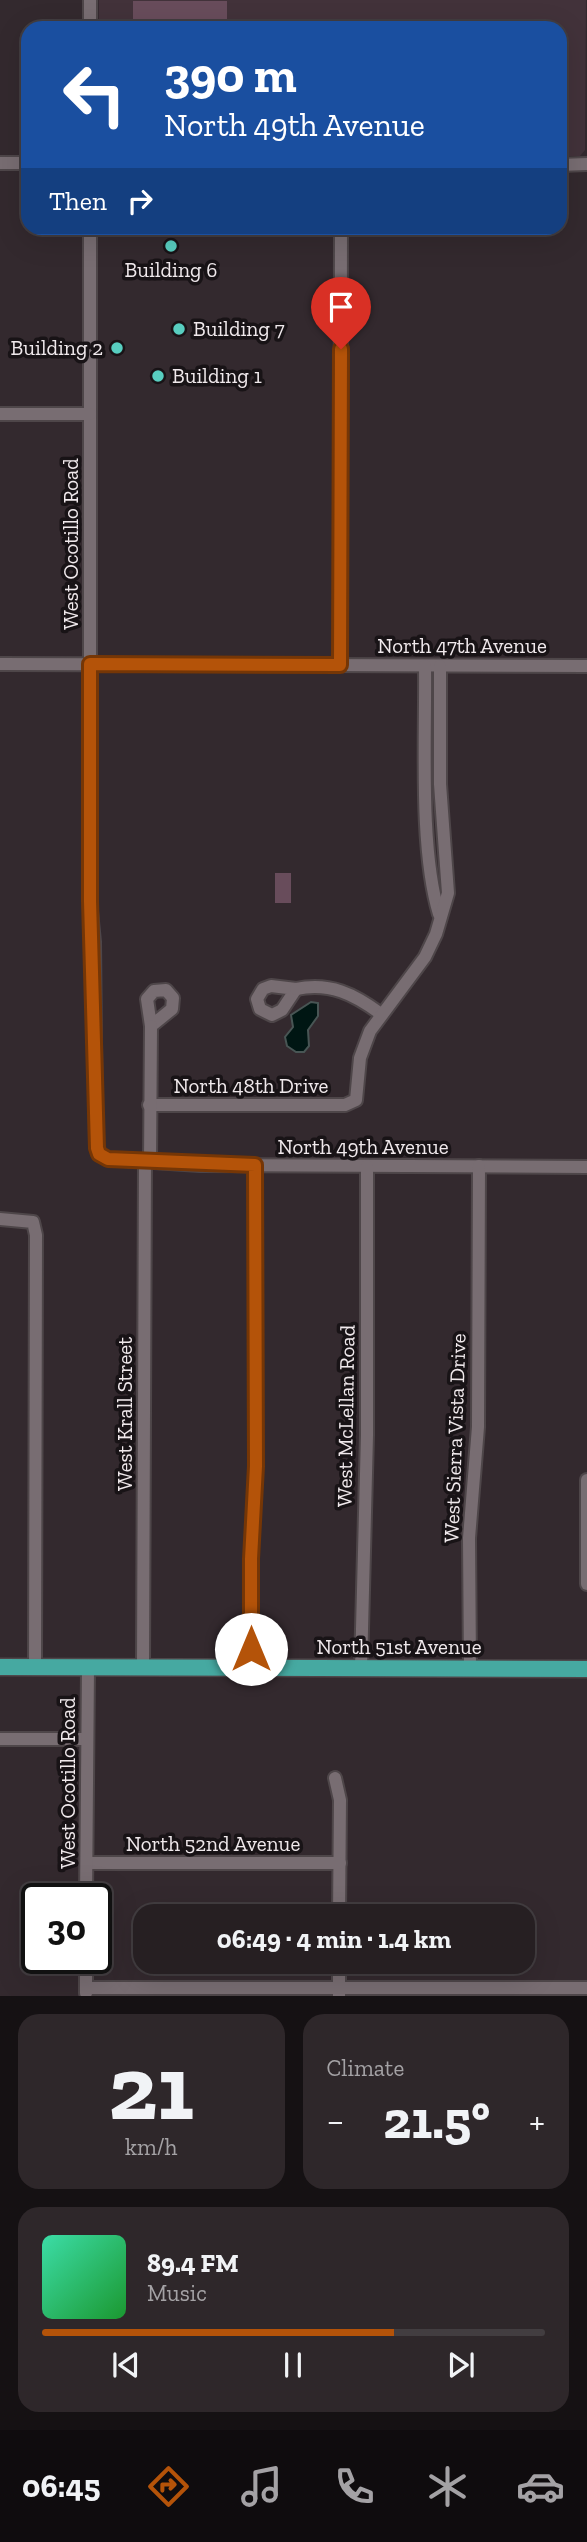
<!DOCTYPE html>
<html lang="en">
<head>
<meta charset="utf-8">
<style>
	:root { --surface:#261f22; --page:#2e272a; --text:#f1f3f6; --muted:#a4a2a5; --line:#423d40; --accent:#b45309 }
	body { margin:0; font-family:"Zilla Slab",serif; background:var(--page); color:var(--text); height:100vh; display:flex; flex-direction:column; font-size:26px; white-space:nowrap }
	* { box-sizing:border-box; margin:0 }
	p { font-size:23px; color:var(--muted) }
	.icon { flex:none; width:38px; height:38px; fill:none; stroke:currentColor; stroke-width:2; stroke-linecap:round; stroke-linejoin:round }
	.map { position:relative; height:1996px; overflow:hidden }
	.side { display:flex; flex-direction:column; gap:18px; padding:18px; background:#151113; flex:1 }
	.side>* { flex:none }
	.guide { position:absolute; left:21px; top:21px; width:546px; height:214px; border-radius:21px; box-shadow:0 7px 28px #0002,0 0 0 2px var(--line); background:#1a4fa0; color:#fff; overflow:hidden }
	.speed { position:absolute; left:21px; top:1883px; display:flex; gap:14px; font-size:35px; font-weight:700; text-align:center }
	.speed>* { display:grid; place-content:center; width:91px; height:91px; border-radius:50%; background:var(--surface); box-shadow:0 7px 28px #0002,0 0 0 2px var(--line); line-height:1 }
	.speed .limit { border:4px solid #111; border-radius:10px; background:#fff; color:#111 }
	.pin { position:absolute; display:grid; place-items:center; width:60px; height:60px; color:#fff; margin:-72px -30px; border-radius:50% 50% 50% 0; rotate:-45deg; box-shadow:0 0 7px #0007 }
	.pin .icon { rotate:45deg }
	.me { position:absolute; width:77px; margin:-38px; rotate:0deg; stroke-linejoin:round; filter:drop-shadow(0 0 5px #0008) }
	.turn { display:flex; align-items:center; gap:24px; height:147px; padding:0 28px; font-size:32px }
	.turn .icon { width:91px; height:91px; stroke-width:2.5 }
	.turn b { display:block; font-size:49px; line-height:60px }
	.then { display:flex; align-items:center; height:66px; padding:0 28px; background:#0003; gap:14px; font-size:26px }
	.big { font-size:52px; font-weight:700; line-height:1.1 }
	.side .tile { flex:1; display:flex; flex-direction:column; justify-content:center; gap:10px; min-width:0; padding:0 24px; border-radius:21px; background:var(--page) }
	.side .dial { align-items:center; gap:0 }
	.dial b { font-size:91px; line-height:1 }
	.song { display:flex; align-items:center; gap:21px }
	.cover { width:84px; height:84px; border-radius:10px; background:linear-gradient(135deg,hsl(160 70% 55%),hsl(130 70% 35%)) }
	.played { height:7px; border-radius:4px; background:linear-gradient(90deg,var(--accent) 70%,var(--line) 70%) }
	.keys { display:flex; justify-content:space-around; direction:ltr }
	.heat { display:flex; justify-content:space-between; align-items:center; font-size:38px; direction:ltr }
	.side .tiles { flex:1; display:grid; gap:18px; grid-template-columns:1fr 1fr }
	.tile:last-child { grid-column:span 2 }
	.trip { position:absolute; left:133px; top:1904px; width:402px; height:70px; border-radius:21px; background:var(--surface); box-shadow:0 7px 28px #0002,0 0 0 2px var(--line); font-weight:700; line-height:70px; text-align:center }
	.tab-bar { display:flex; height:112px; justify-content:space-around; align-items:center; background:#0f0c0e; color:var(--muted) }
	.tab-bar .icon { width:49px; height:49px }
	.tab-bar .on { color:var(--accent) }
	.tab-bar b { font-size:32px; color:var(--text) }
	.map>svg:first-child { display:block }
	.built { fill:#42323a }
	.green { fill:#684c5b }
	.water { fill:#001613; stroke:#485554; stroke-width:2 }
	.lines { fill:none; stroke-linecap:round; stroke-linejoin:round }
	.minor-casing { stroke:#4e4649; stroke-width:16 }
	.major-casing { stroke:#4e4649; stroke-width:19 }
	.minor { stroke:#786d72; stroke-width:12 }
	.major { stroke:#46a9a1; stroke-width:16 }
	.route-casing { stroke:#753606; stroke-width:18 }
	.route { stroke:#b45309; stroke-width:12 }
	.poi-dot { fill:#58cec0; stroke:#181316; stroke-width:2.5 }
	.labels { text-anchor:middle; stroke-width:7; stroke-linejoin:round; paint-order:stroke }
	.poi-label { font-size:21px; fill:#f0e9ec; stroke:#181316; text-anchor:start }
	.street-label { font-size:21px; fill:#f0e9ec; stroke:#181316 }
</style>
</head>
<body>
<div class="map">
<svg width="587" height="1996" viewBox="0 0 587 1996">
	<rect width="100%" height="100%" fill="#33292e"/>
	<!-- built -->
	<polygon class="built" points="99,0 586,0 585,150 580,156 560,156 560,28 99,28"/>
	<!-- green -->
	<g class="green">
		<rect x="133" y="1" width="94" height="27"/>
		<rect x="275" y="873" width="16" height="30"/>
	</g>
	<!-- water -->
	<polygon class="water" points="311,1002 318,1003 318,1016 308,1030 309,1046 304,1052 296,1052 287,1046 285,1037 293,1027 291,1015"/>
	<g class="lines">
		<!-- minor casing -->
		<g class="minor-casing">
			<g id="minor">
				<polyline points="90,0 90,28"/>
				<polyline points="0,163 28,163"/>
				<polyline points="560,165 587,164"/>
				<polyline points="90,228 90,901 94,942 96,1142 99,1154 108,1159 200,1165 587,1167"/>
				<polyline points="0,414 90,414"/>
				<polyline points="0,664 587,666"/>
				<polyline points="340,665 341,228"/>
				<path d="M425,666c1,73 -6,181 14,248"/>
				<polygon points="271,986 296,989 282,1010 272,1015 260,1009 257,999 263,989"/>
				<path d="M296,989c34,-7 58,5 85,25"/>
				<polygon points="166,990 173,998 172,1009 151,1026 147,999 154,991"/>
				<polyline points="149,1105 345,1105 356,1100 360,1058 370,1031 425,957 436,934 448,893 440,784 440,666"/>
				<polyline points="150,1162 151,1026"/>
				<polyline points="0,1219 33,1222 36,1235 35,1667"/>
				<polyline points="587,1480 587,1584"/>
				<polyline points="143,1668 145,1160"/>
				<polyline points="252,1668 251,1558 256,1466 255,1165"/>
				<polyline points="361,1668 367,1435 367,1166"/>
				<polyline points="470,1669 469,1538 478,1427 479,1166"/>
				<polyline points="0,1739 87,1739"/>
				<polyline points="335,1778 340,1800 339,1916"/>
				<polyline points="87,1863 340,1863"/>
				<polyline points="86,1899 88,1668"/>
				<polyline points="86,1988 587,1988"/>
				<polyline points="86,1993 86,1958"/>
				<polyline points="339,1996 339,1962"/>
			</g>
		</g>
		<!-- major casing -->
		<g class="major-casing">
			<polyline id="major" points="0,1667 587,1669"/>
		</g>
		<!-- minor -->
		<use href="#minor" class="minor"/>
		<!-- major -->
		<use href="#major" class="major"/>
	</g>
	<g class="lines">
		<!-- route casing -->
		<g class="route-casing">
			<polyline id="route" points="251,1649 251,1559 256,1466 255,1165 108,1159 99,1154 97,1148 90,901 90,664 340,665 341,349"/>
		</g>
		<!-- route -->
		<use href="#route" class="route"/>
	</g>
	<!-- markers -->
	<g class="poi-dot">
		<circle cx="171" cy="246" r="7"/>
		<circle cx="179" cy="329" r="7"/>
		<circle cx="117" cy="348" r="7"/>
		<circle cx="158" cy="376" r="7"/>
	</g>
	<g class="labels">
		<!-- poi labels -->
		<g class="poi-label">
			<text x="171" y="277" text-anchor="middle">Building 6</text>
			<text x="193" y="336">Building 7</text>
			<text x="103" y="355" text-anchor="end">Building 2</text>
			<text x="172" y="383">Building 1</text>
		</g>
		<!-- street labels -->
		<g class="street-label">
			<text transform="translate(71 544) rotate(-90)" y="7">West Ocotillo Road</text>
			<text x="462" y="653">North 47th Avenue</text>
			<text x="251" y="1093">North 48th Drive</text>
			<text x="363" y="1154">North 49th Avenue</text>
			<text transform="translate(125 1414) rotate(-90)" y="7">West Krall Street</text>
			<text transform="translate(346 1416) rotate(-89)" y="7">West McLellan Road</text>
			<text transform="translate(455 1438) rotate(-88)" y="7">West Sierra Vista Drive</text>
			<text x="399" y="1654">North 51st Avenue</text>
			<text transform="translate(68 1783) rotate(-90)" y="7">West Ocotillo Road</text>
			<text x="213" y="1851">North 52nd Avenue</text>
		</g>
	</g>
</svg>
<div class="speed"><div class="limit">30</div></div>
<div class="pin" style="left:341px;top:349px;background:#d93025"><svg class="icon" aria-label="arrive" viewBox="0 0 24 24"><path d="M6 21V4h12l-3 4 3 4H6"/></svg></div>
<svg class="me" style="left:251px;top:1649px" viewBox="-20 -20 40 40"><circle r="19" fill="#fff"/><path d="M0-13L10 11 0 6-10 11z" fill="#b45309"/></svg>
<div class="trip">06:49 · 4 min · 1.4 km</div>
<div class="guide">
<div class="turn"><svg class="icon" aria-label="left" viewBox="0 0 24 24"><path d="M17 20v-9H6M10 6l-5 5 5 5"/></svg><div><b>390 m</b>North 49th Avenue</div></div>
<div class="then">Then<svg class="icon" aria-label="right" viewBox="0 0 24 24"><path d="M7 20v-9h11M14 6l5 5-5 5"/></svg></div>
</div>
</div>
<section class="side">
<div class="tiles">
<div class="tile dial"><b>21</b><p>km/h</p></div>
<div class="tile"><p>Climate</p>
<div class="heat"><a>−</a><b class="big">21.5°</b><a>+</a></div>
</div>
<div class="tile">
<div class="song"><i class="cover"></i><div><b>89.4 FM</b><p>Music</p></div></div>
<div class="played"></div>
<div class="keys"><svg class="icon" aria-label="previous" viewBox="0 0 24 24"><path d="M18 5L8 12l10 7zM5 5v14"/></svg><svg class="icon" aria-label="pause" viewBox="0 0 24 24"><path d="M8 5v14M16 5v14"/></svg><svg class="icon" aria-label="next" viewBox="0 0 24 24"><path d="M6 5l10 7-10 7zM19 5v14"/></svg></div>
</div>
</div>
</section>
<nav class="tab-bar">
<b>06:45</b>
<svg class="icon on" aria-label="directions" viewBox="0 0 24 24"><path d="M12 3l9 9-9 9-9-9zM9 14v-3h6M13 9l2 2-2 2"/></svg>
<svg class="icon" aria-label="music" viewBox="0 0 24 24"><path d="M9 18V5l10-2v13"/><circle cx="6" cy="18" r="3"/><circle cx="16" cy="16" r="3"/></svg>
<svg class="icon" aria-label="phone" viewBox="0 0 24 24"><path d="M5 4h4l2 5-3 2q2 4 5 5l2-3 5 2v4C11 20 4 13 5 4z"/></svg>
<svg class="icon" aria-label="climate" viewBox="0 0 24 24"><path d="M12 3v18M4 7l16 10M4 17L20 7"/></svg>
<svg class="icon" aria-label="car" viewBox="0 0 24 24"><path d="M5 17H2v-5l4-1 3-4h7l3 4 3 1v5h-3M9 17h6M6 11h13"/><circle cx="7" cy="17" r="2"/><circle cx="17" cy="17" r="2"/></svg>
</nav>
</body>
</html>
